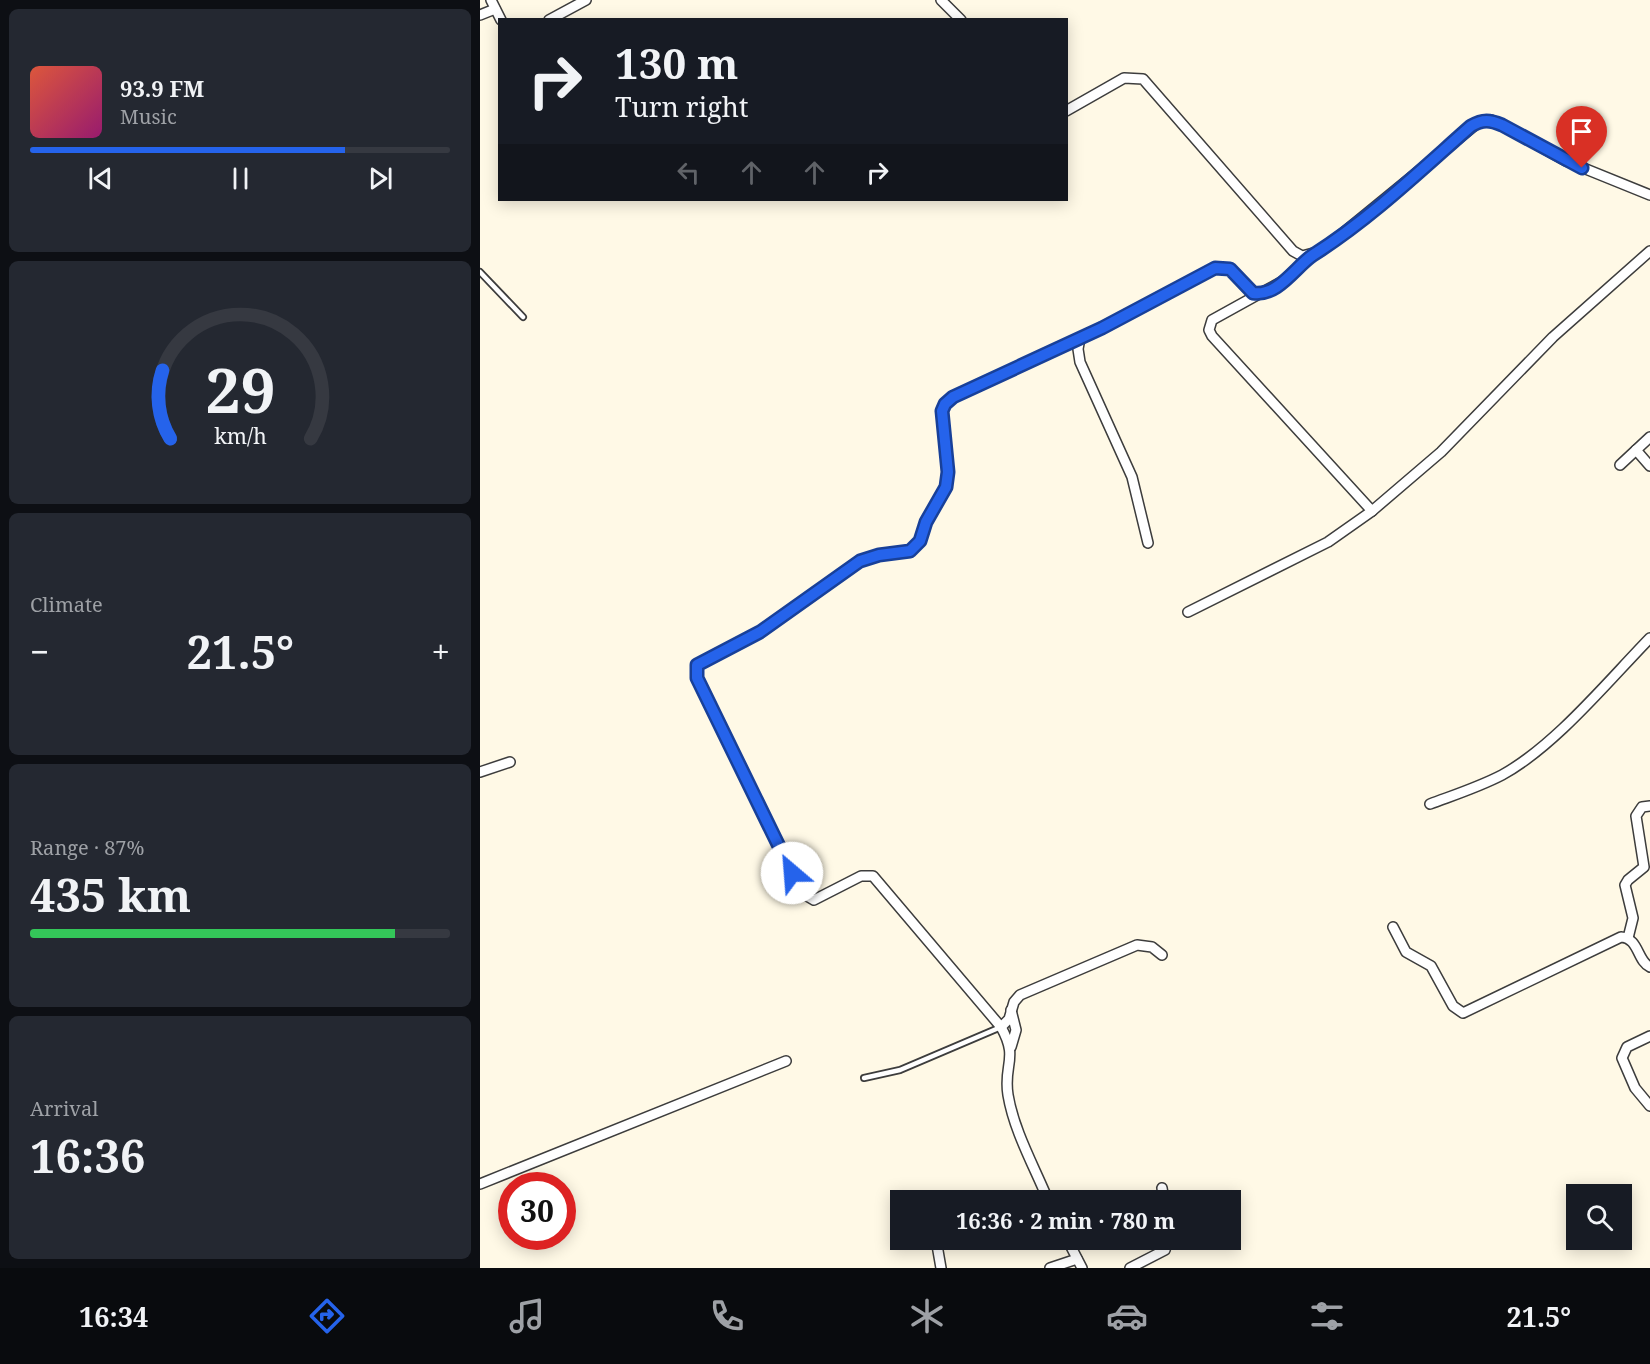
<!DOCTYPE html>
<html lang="en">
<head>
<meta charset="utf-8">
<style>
	:root { --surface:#171b24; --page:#242831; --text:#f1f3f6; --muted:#9ea1a6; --line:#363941; --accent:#2563eb }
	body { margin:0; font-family:"Noto Serif",serif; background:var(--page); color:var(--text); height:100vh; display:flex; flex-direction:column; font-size:22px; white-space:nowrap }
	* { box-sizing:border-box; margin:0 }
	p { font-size:20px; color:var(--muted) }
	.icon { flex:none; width:33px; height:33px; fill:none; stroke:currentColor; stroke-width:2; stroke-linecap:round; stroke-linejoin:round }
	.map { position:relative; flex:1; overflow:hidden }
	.sheet { display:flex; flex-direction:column; gap:9px; padding:9px; background:#0d0f14; width:480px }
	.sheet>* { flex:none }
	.guide { position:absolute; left:18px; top:18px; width:570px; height:183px; border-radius:0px; box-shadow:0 3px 15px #0003; background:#171b24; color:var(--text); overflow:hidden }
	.fabs { position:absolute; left:1086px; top:1184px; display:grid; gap:12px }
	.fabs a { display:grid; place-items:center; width:66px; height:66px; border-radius:0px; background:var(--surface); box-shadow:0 3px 15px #0003; font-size:30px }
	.speed { position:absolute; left:18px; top:1172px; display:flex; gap:12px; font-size:30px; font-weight:700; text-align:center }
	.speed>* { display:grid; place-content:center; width:78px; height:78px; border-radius:50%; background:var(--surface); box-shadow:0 3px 15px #0003; line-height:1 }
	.speed .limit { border:9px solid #d22; background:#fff; color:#111 }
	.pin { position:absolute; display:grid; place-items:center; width:51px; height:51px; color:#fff; margin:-62px -26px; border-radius:50% 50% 50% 0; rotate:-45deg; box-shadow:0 0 6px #0007 }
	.pin .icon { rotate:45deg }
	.me { position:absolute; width:66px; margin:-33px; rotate:333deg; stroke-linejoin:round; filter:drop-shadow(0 0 4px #0008) }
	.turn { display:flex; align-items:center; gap:21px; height:126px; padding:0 18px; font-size:27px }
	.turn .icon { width:78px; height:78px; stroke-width:2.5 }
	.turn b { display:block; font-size:42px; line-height:51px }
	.lanes { display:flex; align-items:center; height:57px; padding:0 18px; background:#0003; justify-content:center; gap:30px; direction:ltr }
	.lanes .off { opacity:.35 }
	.big { font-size:45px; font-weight:700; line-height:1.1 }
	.sheet .card { flex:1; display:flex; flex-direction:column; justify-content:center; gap:9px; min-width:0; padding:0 21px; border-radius:9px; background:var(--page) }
	.sheet .dial { align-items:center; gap:0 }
	.dial svg { height:156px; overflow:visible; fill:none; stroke:var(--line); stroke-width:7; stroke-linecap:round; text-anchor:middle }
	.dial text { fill:var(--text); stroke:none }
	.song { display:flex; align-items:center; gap:18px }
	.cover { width:72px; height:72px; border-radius:9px; background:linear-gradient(135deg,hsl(10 70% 55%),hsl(320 70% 35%)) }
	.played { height:6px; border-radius:3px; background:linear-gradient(90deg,var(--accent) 75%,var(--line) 75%) }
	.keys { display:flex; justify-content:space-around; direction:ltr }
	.heat { display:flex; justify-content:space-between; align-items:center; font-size:33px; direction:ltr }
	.charge { height:9px; border-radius:4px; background:linear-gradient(90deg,#34c759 87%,var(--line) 0) }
	.trip { position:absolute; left:410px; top:1190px; width:351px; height:60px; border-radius:0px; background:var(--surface); box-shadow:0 3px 15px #0003; font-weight:700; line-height:60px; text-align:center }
	.tab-bar { display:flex; height:96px; justify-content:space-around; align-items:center; background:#090b0e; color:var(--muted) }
	.tab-bar .icon { width:42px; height:42px }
	.tab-bar .current { color:var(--accent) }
	.tab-bar b { font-size:27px; color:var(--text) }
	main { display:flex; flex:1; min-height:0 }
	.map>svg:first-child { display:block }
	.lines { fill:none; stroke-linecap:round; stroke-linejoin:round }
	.lane-casing { stroke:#3d3d3d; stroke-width:8 }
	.street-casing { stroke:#3d3d3d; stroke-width:12 }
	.lane { stroke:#fff; stroke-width:4.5 }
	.street { stroke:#fff; stroke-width:9 }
	.route-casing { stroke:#184099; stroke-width:15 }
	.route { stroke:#2563eb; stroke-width:10 }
</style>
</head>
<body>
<main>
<section class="sheet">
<div class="card">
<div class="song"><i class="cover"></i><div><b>93.9 FM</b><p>Music</p></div></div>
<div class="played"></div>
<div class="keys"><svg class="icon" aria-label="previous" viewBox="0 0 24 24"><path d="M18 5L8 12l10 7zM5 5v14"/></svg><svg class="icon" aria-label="pause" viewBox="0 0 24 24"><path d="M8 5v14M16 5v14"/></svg><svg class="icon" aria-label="next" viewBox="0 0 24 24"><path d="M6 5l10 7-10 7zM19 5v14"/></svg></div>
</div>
<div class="card dial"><svg viewBox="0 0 100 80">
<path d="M14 69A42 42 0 1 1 86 69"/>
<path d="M14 69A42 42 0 0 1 10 34" stroke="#2563eb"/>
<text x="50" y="56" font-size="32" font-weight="700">29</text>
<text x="50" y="72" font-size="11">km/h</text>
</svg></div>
<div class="card"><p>Climate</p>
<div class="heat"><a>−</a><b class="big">21.5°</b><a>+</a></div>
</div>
<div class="card"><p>Range · 87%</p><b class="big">435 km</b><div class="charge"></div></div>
<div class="card"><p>Arrival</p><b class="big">16:36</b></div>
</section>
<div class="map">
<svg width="1170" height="1268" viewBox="0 0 1170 1268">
	<rect width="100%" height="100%" fill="#fff9e6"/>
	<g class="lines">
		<!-- lane casing -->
		<g class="lane-casing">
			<g id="lane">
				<polyline points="0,272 43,317"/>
				<polyline points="384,1078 420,1070 521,1027"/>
			</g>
		</g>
		<!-- street casing -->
		<g class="street-casing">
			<g id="street">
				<polyline points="11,0 21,20"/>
				<polyline points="461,0 481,20"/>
				<polyline points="0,15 15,9"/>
				<polyline points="69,20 106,0"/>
				<polyline points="586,111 644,78 663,79 813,251 822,256 841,251 1000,121 1011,120 1022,125 1086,161 1170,195"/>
				<polyline points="779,294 732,320 729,330 732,336 892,511"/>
				<polyline points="600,338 598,349 600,362 652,477 668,543"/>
				<polyline points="1156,450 1170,466"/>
				<polyline points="1140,465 1170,437"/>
				<polyline points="708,612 848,542 892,511 961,452 1073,337 1170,251"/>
				<polyline points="0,772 30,762"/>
				<path d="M950,804c24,-9 49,-17 72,-29 53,-29 106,-94 148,-137"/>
				<path d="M913,927l13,25 25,14 22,40 10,7 158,-76c18,1 16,24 29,30"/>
				<polyline points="1148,938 1153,918 1145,885 1148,880 1164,867 1156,816 1162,807 1170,806"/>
				<polyline points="521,1027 529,1019 534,1002 540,995 657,945 672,947 682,955"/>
				<polyline points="1170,1036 1147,1047 1142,1058 1155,1088 1170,1106"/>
				<polyline points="531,1047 536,1030 531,1010"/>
				<polyline points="0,1184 306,1061"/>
				<polyline points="682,1188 684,1200"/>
				<path d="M568,1200c-14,-34 -34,-69 -40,-105 -5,-31 11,-36 -7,-68l-128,-151h-12l-47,24 -12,-7 -105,-215v-13l63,-33 99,-71 19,-6 32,-4 10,-10 6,-19 20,-35 2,-15 -6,-61 3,-7 8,-7 149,-69 113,-60 15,1 17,19 12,6 24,-13 29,-26"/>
				<polyline points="587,1239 602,1268"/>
				<polyline points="461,1268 457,1245 467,1239"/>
				<polyline points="570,1268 597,1259"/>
				<polyline points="650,1268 685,1250 688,1239"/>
			</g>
		</g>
		<!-- lane -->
		<use href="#lane" class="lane"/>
		<!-- street -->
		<use href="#street" class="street"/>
	</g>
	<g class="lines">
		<!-- route casing -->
		<g class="route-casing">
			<path id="route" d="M312,873l-95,-195v-13l63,-33 100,-71 19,-6 31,-4 10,-10 6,-19 20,-35 2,-15 -6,-61 3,-7 8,-7 149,-69 113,-60 15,1 23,24c25,4 43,-27 60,-38 57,-36 108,-85 158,-129 12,-7 19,-6 31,-1l80,43"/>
		</g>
		<!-- route -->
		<use href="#route" class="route"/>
	</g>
</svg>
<div class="fabs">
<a><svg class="icon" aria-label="search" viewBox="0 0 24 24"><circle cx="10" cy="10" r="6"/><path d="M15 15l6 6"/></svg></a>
</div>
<div class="speed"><div class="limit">30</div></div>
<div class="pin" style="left:1102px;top:168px;background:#d93025"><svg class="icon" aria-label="arrive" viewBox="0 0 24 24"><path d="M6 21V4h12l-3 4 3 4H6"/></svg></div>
<svg class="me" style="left:312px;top:873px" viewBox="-20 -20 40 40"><circle r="19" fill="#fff"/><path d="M0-13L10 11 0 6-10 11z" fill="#2563eb"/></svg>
<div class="trip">16:36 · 2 min · 780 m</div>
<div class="guide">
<div class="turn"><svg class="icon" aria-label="right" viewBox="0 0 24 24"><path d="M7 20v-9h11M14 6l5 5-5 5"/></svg><div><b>130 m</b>Turn right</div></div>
<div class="lanes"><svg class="icon off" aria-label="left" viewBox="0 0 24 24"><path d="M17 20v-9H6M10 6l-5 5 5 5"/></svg><svg class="icon off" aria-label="ahead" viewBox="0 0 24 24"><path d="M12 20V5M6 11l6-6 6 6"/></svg><svg class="icon off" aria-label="ahead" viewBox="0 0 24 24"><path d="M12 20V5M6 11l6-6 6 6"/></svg><svg class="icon" aria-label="right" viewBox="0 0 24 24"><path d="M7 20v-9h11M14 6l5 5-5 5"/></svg></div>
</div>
</div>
</main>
<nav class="tab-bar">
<b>16:34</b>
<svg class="icon current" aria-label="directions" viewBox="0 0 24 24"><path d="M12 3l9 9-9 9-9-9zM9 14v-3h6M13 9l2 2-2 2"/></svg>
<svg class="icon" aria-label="music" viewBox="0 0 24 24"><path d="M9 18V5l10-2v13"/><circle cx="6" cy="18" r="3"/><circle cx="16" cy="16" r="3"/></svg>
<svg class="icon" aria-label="phone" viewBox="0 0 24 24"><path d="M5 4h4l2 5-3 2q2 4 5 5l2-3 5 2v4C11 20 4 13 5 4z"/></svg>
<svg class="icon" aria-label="climate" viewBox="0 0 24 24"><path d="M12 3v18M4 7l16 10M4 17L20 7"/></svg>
<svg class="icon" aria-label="car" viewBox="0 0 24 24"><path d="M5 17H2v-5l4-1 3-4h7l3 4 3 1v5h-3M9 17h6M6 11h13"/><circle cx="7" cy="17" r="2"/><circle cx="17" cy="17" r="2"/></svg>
<svg class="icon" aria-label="filters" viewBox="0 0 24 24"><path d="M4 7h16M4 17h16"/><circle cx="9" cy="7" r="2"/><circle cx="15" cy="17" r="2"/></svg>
<b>21.5°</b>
</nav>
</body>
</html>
